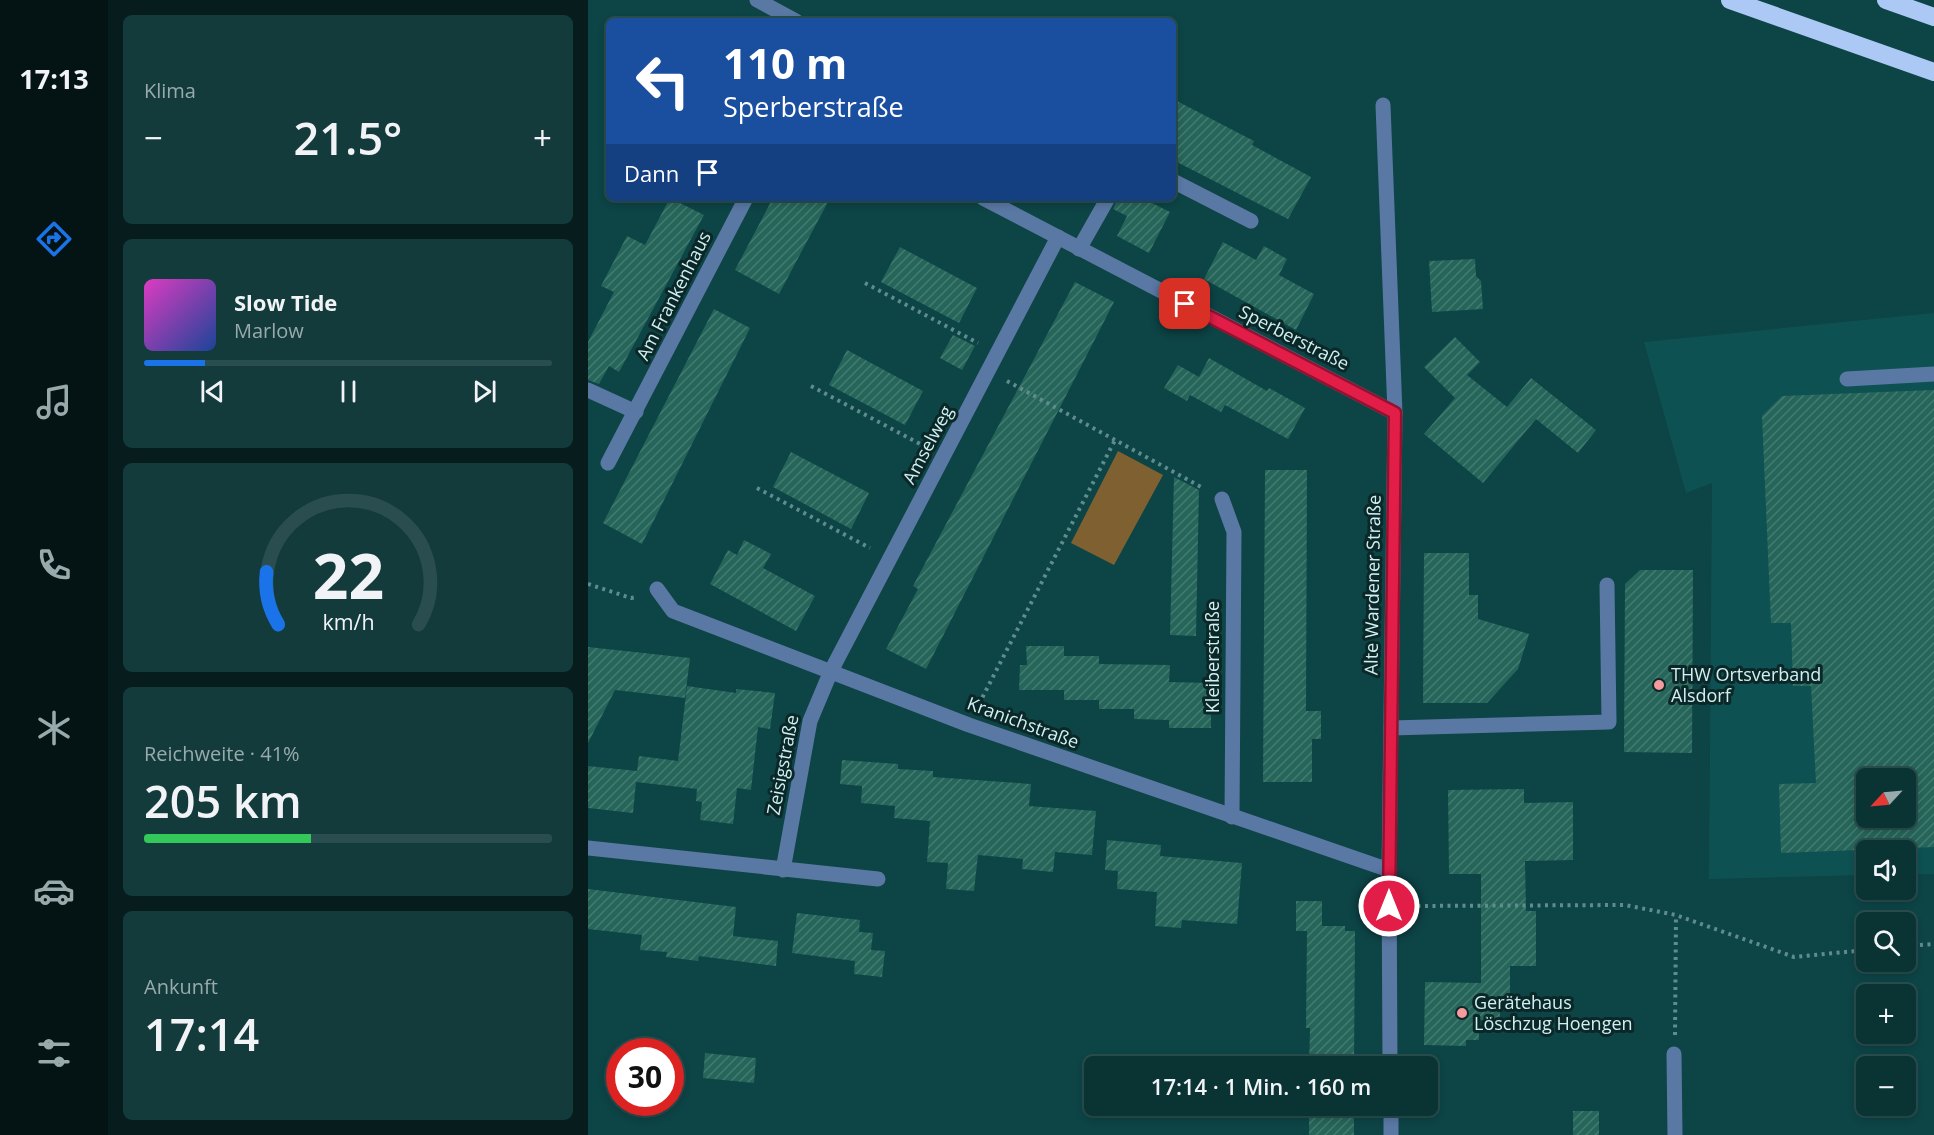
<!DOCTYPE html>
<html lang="de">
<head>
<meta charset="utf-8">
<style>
	:root { --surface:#0a3334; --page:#133b3c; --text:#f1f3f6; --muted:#99aaac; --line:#2a4e4f; --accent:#1a73e8 }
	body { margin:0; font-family:"Open Sans",sans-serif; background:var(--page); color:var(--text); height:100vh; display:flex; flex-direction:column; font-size:22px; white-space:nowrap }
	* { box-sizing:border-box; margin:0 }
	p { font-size:20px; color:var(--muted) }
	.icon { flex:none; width:33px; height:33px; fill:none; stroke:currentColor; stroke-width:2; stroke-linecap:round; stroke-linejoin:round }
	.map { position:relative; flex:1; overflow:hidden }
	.sheet { display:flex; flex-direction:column; gap:15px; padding:15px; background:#061c1d; width:480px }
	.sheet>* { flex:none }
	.hud { position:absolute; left:18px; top:18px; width:570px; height:183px; border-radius:9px; box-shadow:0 3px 9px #0003,0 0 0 2px var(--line); background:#1a4fa0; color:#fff; overflow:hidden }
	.needle { width:39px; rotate:244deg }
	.fabs { position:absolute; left:1268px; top:768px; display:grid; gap:12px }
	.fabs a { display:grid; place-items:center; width:60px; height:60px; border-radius:9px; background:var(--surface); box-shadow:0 3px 9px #0003,0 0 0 2px var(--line); font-size:30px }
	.speed { position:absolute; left:18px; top:1038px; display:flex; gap:12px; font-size:30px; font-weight:700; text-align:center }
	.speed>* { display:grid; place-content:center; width:78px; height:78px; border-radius:50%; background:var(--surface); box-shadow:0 3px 9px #0003,0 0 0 2px var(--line); line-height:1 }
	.speed .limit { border:9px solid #d22; background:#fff; color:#111 }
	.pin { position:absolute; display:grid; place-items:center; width:51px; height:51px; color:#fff; margin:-26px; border-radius:12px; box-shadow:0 3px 9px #0006 }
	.me { position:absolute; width:66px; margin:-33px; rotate:0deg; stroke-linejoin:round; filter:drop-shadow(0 0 4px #0008) }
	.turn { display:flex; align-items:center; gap:21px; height:126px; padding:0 18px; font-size:27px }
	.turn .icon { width:78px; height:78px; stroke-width:2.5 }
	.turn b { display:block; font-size:42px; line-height:51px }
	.then { display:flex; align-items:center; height:57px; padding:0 18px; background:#0003; gap:12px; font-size:22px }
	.big { font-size:45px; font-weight:600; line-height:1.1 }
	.sheet .card { flex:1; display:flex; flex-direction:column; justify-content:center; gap:9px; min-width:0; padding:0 21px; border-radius:9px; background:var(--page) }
	.sheet .dial { align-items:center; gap:0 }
	.dial svg { height:156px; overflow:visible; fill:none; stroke:var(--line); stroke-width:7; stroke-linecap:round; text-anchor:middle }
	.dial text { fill:var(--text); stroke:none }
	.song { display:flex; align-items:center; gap:18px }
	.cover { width:72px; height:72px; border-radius:9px; background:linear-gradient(135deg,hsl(310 70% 55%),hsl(220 70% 35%)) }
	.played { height:6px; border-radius:3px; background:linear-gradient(90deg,var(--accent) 15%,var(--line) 15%) }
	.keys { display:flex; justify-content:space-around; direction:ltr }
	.heat { display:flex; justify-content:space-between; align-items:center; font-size:33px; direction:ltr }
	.charge { height:9px; border-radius:4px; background:linear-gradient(90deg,#34c759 41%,var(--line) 0) }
	.trip { position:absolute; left:496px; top:1056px; width:354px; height:60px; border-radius:9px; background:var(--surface); box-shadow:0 3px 9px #0003,0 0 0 2px var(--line); font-weight:600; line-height:60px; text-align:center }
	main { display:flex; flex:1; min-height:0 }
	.tabs { display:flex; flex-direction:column; width:108px; justify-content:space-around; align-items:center; background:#041415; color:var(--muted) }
	.tabs .icon { width:42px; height:42px }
	.tabs .selected { color:var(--accent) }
	.tabs b { font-size:27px; color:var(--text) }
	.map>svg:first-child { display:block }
	.built { fill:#0e5153; fill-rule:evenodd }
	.park { fill:#7f6131 }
	.building { fill:url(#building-hatch); fill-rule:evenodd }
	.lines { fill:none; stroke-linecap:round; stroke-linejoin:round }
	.path { stroke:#5f8c8e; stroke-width:4; stroke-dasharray:3 4.5; stroke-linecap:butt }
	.minor { stroke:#5a78a4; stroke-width:15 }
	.highway { stroke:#abc9f4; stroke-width:18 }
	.route-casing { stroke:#92132f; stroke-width:15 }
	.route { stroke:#e11d48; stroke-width:10 }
	.poi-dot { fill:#f59b9d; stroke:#0b2728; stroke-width:2 }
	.labels { text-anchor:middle; stroke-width:6; stroke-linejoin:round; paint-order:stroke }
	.street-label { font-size:18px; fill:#d0f0f1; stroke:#0b2728 }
	.poi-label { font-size:18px; fill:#d0f0f1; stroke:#0b2728; text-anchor:start }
</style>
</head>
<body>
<main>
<nav class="tabs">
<b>17:13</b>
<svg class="icon selected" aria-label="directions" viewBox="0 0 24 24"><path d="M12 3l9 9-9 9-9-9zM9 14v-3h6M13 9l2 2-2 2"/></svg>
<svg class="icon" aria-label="music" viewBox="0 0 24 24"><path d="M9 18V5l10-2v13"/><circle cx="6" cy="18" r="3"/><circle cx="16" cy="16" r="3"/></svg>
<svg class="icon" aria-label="phone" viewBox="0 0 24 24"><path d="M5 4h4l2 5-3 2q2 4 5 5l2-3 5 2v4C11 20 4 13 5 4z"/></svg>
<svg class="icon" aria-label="climate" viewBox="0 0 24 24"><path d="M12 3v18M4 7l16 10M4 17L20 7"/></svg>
<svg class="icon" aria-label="car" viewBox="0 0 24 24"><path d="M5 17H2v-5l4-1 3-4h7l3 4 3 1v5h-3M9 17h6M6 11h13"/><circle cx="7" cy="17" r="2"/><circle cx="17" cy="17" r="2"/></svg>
<svg class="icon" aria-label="filters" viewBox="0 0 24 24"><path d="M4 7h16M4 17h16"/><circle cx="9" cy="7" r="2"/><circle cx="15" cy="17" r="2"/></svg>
</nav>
<section class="sheet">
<div class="card"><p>Klima</p>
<div class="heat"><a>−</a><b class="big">21.5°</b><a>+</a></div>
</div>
<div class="card">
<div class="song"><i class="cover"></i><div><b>Slow Tide</b><p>Marlow</p></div></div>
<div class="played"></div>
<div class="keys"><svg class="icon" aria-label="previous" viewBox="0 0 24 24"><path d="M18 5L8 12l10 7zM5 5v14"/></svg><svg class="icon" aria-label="pause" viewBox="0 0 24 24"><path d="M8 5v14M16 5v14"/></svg><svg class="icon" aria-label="next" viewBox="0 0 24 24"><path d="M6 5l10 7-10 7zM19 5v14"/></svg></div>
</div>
<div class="card dial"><svg viewBox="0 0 100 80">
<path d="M14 69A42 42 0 1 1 86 69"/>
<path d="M14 69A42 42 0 0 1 8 42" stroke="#1a73e8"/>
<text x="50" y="56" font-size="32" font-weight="700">22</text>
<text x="50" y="72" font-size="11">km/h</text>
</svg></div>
<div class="card"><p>Reichweite · 41%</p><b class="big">205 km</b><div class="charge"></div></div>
<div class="card"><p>Ankunft</p><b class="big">17:14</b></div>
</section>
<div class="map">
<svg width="1346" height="1135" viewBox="0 0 1346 1135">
	<defs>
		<pattern id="building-hatch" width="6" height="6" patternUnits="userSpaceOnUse" patternTransform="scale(1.5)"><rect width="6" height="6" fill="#266559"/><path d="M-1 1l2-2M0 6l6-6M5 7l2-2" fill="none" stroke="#447b71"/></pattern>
	</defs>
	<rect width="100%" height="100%" fill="#0d4446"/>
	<!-- built -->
	<path class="built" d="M1346,313v561h-29v-24h-39v25l-157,4 3,-396 -26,10 -42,-151zM1278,778h39v40h-39z"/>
	<!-- park -->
	<polygon class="park" points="530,451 575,475 526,565 483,543"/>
	<!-- building -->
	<g class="building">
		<polygon points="585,99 666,141 664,145 723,177 700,219 585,160"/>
		<polygon points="82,198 116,215 31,372 21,366 11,384 0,380 0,342 26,292 13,286 39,236 57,245"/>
		<polygon points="185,198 242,198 191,294 147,270"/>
		<polygon points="530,198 554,198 582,212 561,253 529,236 539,216 525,209"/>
		<polygon points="635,242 668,260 676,246 699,259 691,275 726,294 708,330 616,279"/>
		<polygon points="312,247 389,288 371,323 293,282"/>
		<polygon points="887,259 888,276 893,281 895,309 844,312 841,261"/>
		<polygon points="487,282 526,302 338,669 298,649 330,589 325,586"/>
		<polygon points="126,309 162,328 54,544 15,523"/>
		<polygon points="365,335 387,346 374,370 352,358"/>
		<polygon points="867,337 892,362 879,375 919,407 943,378 1008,430 990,453 948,419 895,483 836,434 867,398 836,367"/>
		<polygon points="259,350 335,391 317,425 241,385"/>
		<polygon points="621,358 679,391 681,388 717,408 700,439 637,405 633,412 602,395 599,401 576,388 590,365 611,377"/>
		<path d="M1346,390v457l-153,6 -2,-69 37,-1 -5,-97h-18l-2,-63h-20l-9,-207 20,-20zM1278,778h39v40h-39z"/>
		<polygon points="203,452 281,493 263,529 185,487"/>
		<polygon points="677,470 719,470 718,711 733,711 733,739 724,739 724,782 675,782"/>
		<polygon points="586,477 611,490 608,636 582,635"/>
		<polygon points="156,540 183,554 175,568 227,596 208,631 122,584 140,550 149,555"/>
		<polygon points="836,553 881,553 881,595 890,595 890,619 941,634 930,669 899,703 835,703"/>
		<polygon points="1052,570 1105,570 1104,753 1036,752 1037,584"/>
		<polygon points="438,646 476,646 476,656 511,656 511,664 582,665 581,682 623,683 623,728 581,728 581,720 546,719 546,709 511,709 511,700 476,700 476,690 431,690 432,665 439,665"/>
		<polygon points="0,647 102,658 97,698 27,690 0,743"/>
		<polygon points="99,686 148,693 148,689 187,693 182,729 170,727 163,790 149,788 145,824 112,820 114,802 108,801 109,789 48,782 45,813 0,808 0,766 49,771 51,756 90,761"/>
		<polygon points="254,760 310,764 310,769 345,771 345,777 443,784 441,806 508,811 504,855 467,852 465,872 434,869 435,859 390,855 386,891 358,889 360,863 339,862 342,821 306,818 307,806 273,803 274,786 252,784"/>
		<polygon points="936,789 936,803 985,802 985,860 937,861 938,911 948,911 948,966 922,966 922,1002 912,1005 912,1021 891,1020 891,1040 878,1040 878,1046 836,1045 837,982 893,983 893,874 861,874 860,790"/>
		<polygon points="519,840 573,845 572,856 654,863 649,924 594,920 593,928 567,926 569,892 529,889 530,871 517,870"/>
		<polygon points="0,889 148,907 145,936 190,941 188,966 111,956 110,961 78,957 79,952 52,950 54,935 0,929"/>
		<polygon points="708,901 734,901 734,926 757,926 757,931 767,931 766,1066 721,1066 722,1028 718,1028 719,931 708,931"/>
		<polygon points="209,913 272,920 271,932 285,933 283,950 297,951 294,977 266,974 267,961 204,953"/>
		<polygon points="117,1053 168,1058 166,1083 115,1078"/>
		<rect x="721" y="1106" width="45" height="29"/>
		<rect x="985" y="1111" width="26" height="24"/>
	</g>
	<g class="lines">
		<!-- path -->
		<g class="path">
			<polyline points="277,283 390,343"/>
			<polyline points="419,381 615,488"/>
			<polyline points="223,386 336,446"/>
			<polyline points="169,488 282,548"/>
			<polyline points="0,584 43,598 48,597"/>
			<polyline points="391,704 528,438"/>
			<polyline points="822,906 1037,905 1088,915 1206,957 1278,950"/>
			<polyline points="1317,946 1346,944"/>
			<polyline points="1087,1035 1088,915"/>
		</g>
		<!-- minor -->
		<g class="minor">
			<polyline points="169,0 208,21"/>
			<polyline points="795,105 807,413 801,870 802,1066"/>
			<polyline points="585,181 663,221"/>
			<polyline points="395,198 807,413"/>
			<polyline points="491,249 520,198"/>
			<polyline points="1259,379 1346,374"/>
			<polyline points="0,390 48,412"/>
			<polyline points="20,463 158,198"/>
			<polyline points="634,499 646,532 644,817"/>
			<polyline points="69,589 85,611 381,725 801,870"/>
			<polyline points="803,728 1021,722 1019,585"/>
			<polyline points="0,848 290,879"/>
			<polyline points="195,870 222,721 243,671 470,237"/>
			<polyline points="1086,1054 1087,1135"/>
			<polyline points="803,1106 803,1135"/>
		</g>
		<!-- highway -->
		<g class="highway">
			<polyline points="1142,0 1346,72"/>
			<polyline points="1298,0 1346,17"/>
		</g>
	</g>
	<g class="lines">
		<!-- route casing -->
		<g class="route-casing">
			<polyline id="route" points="597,304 807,413 801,906"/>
		</g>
		<!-- route -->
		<use href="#route" class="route"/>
	</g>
	<!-- markers -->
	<g class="poi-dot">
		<circle cx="1071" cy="685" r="6"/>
		<circle cx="874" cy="1013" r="6"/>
	</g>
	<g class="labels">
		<!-- street labels -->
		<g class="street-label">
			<text transform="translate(86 296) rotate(-63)" y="6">Am Frankenhaus</text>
			<text transform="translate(706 338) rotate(27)" y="6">Sperberstraße</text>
			<text transform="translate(340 445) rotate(-62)" y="6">Amselweg</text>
			<text transform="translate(785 585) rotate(-89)" y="6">Alte Wardener Straße</text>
			<text transform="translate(625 657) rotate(-90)" y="6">Kleiberstraße</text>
			<text transform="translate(435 723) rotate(20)" y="6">Kranichstraße</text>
			<text transform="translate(195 765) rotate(-79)" y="6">Zeisigstraße</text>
		</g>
		<!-- poi labels -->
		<g class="poi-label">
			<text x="1083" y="681">THW Ortsverband<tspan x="1083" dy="21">Alsdorf</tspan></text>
			<text x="886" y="1009">Gerätehaus<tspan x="886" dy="21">Löschzug Hoengen</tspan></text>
		</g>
	</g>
</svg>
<div class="fabs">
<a><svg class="needle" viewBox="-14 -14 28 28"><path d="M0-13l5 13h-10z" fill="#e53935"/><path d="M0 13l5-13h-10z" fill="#99aaac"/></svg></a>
<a><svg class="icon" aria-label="sound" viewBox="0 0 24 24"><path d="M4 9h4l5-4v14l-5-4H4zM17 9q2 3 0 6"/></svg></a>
<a><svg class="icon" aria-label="search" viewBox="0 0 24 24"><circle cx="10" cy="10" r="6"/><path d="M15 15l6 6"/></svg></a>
<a>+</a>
<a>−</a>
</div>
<div class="speed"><div class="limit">30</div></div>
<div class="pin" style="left:597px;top:304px;background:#d93025"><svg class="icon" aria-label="arrive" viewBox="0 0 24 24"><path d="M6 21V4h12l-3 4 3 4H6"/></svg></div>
<svg class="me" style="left:801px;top:906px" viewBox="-20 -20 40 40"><circle r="17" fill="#e11d48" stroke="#fff" stroke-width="3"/><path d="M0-11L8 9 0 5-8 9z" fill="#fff"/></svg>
<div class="trip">17:14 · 1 Min. · 160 m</div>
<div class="hud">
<div class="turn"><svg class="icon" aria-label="left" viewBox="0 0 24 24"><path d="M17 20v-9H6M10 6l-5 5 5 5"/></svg><div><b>110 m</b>Sperberstraße</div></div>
<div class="then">Dann<svg class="icon" aria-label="arrive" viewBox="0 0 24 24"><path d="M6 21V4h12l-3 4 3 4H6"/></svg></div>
</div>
</div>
</main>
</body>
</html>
